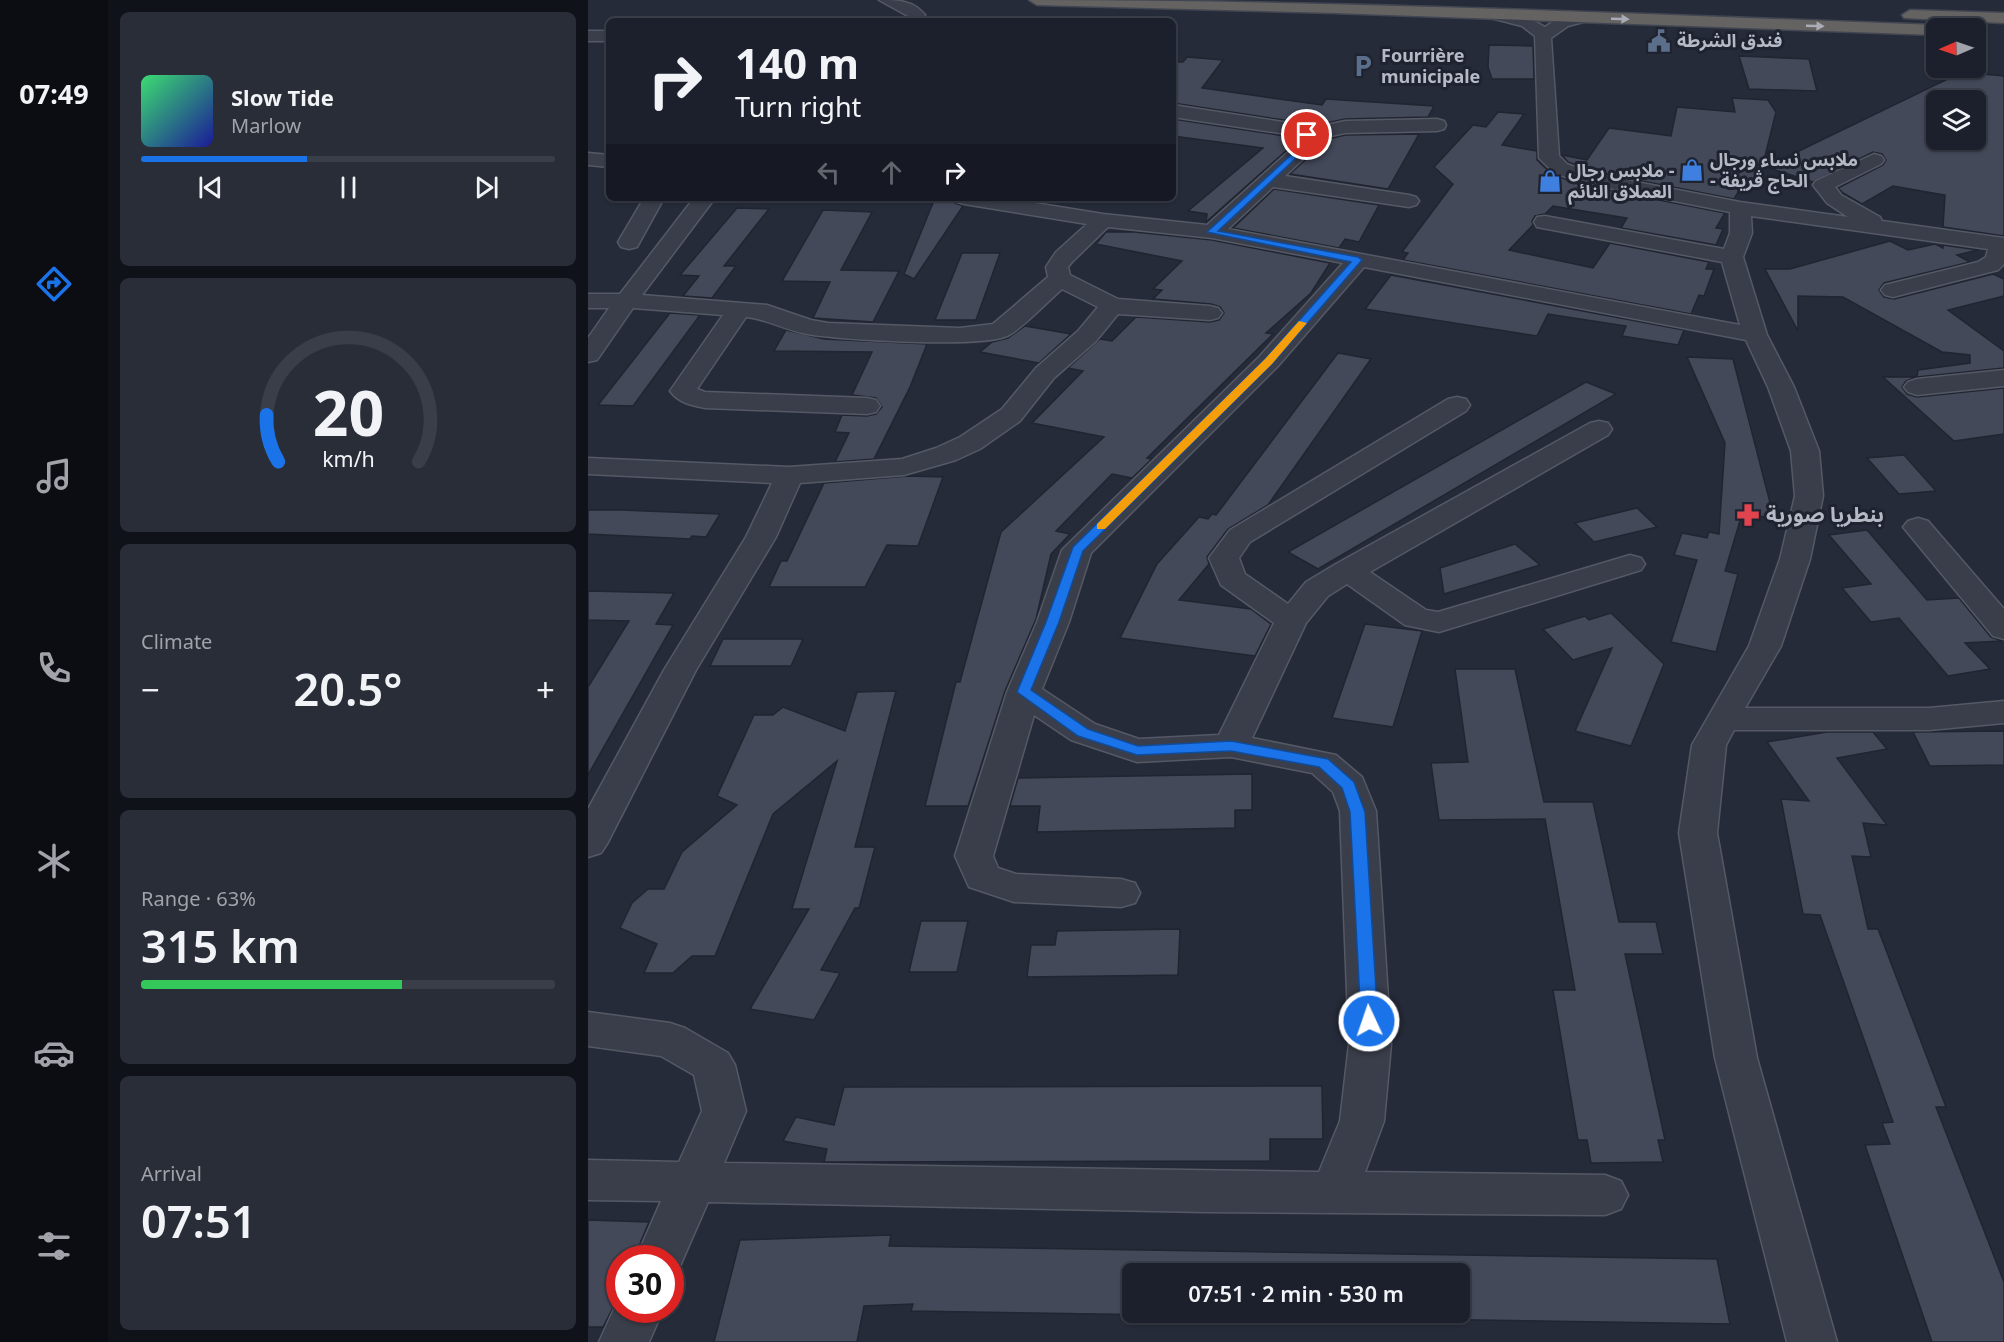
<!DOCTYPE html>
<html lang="en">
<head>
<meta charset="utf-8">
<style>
	:root { --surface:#1c202c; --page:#292d38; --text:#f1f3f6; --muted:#a0a3a9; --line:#3a3e48; --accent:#1a73e8 }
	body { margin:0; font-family:"Noto Sans","Noto Sans Arabic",sans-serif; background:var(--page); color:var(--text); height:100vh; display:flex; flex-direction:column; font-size:22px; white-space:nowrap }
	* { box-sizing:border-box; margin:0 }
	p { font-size:20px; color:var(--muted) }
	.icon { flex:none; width:33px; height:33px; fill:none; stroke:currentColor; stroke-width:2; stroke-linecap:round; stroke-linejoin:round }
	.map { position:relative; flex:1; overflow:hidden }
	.side { display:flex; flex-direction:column; gap:12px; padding:12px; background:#0f1218; width:480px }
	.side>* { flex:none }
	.hud { position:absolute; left:18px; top:18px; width:570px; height:183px; border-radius:9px; box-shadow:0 2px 4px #0004,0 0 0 2px var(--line); background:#1c202c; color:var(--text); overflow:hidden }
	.needle { width:39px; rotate:268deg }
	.tools { position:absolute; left:1338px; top:18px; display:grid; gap:12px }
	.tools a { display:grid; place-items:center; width:60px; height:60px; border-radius:9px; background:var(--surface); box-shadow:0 2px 4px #0004,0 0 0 2px var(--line); font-size:30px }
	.speed { position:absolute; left:18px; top:1245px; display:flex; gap:12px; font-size:30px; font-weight:700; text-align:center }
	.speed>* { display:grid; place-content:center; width:78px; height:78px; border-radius:50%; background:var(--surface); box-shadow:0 2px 4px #0004,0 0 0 2px var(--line); line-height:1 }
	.speed .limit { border:9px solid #d22; background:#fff; color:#111 }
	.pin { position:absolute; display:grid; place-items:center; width:51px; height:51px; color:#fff; margin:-26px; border:3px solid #fff; border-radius:50%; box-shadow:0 2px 6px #0007 }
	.me { position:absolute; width:66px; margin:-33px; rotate:357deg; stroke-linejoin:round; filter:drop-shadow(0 0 4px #0008) }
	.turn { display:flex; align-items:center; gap:21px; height:126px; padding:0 30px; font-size:27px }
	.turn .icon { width:78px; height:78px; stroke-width:2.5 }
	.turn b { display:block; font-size:42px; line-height:51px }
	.lanes { display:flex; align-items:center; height:57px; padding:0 30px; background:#0003; justify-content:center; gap:30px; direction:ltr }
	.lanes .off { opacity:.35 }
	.big { font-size:45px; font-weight:600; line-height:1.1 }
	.side .widget { flex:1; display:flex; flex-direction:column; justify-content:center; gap:9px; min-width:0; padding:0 21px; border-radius:9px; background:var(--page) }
	.side .dial { align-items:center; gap:0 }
	.dial svg { height:156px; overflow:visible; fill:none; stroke:var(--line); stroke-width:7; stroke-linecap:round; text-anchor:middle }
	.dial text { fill:var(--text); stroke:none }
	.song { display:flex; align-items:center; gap:18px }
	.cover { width:72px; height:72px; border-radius:9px; background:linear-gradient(135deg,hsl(140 70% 55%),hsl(240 70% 35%)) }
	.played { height:6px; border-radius:3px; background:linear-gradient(90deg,var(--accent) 40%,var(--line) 40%) }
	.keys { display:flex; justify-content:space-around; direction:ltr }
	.heat { display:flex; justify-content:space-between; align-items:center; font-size:33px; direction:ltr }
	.charge { height:9px; border-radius:4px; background:linear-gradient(90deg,#34c759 63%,var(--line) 0) }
	.trip { position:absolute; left:534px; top:1263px; width:348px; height:60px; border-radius:9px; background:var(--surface); box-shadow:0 2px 4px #0004,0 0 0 2px var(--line); font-weight:600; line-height:60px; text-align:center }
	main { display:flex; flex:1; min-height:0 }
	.dock { display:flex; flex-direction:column; width:108px; justify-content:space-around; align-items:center; background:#0b0d12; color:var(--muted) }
	.dock .icon { width:42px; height:42px }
	.dock .current { color:var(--accent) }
	.dock b { font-size:27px; color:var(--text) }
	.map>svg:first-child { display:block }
	.building { fill:#434959; stroke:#212531; stroke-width:1.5; fill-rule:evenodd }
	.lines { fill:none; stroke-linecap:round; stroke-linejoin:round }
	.minor-casing { stroke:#555965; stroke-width:3 }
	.trunk-casing { stroke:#424652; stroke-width:3 }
	.minor { fill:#3a3e4a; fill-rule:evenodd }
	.trunk { fill:#646361; fill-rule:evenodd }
	.oneway { fill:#a9acb7 }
	.route { fill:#1a73e8; stroke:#114b97; stroke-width:1.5 }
	.slow { fill:#f59e0b }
	.labels { text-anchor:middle; stroke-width:6; stroke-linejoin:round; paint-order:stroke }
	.far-poi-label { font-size:18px; font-weight:bold; fill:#b5b9c6; stroke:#1f232f; text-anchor:start }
	.poi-label { font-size:21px; font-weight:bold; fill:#b5b9c6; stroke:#1f232f; text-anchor:start }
</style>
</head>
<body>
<main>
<nav class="dock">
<b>07:49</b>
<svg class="icon current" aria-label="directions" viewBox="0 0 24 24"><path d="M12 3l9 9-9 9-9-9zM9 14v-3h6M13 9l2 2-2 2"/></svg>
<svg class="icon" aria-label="music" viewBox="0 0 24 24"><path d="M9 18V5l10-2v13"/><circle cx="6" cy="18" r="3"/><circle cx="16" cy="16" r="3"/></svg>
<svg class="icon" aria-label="phone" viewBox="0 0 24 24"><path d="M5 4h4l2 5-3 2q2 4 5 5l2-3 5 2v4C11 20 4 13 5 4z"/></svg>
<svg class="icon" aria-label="climate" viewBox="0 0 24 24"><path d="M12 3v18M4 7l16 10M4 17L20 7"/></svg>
<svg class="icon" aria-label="car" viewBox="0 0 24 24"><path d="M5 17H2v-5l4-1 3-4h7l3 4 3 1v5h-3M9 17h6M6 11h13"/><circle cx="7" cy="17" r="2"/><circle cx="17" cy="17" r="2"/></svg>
<svg class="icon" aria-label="filters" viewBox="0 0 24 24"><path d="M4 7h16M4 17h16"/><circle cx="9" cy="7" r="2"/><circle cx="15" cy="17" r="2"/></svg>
</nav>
<section class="side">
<div class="widget">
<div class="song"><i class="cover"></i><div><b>Slow Tide</b><p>Marlow</p></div></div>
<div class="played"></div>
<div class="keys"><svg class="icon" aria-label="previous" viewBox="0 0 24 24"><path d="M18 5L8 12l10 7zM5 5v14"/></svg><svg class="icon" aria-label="pause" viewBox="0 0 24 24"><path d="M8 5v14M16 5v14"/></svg><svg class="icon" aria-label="next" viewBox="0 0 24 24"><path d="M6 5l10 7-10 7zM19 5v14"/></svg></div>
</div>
<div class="widget dial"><svg viewBox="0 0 100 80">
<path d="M14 69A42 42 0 1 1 86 69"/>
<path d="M14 69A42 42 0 0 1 8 45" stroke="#1a73e8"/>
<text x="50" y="56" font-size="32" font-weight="700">20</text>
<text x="50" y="72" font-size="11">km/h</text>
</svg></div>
<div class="widget"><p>Climate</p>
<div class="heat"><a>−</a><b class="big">20.5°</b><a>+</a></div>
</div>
<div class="widget"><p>Range · 63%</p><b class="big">315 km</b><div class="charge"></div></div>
<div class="widget"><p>Arrival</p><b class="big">07:51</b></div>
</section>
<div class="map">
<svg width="1416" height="1342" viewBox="0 0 1416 1342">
	<rect width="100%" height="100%" fill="#262b3a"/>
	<!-- building -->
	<g class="building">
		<polygon points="901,45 945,46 946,79 904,79 900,67"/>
		<polygon points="1151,56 1221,59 1229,91 1161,89"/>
		<polygon points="599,57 635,60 614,88 734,105 738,99 846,106 840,117 757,119 720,127 702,121 585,103 585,62 595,62"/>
		<path d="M1374,72l42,4v160l-61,-9 2,-32 -52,-9 -31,18 -19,-11 -5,-5 45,-23 3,-5 -4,-6 -9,-2 -60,30 -47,-15zM1348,100h40v40h-40z"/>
		<polygon points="1144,98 1180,100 1188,112 1177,156 1163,185 1155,184 1146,199 1003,171 980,162 974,155 999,160 1021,128 1083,136 1089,107 1147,112"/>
		<polygon points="910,112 936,114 914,145 949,151 949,160 964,174 990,184 1137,213 1128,228 1135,229 1128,245 1033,228 1039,218 965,206 957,214 947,216 944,221 945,225 921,250 1005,268 1022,243 1121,262 1118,269 1126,269 1116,296 1111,295 1103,314 815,260 820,253 814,252 865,184 846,167 885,125 898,127"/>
		<polygon points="585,119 697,136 708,140 708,142 618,222 619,214 600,211 675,148 585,136"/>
		<polygon points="831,134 800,189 702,174 729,149 732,141 757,135"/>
		<polygon points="686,189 791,205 771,242 757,239 751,248 645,228"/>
		<polygon points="347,198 364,198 367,203 375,206 326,279 316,274"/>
		<polygon points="149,208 181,209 136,266 148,266 124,298 95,296 111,276 92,275"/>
		<polygon points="235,210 284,212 253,270 311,271 285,322 225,318 242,282 194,281"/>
		<polygon points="518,232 547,232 624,240 742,263 723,293 678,333 685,334 559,458 564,459 544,478 524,474 468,531 482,534 463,554 448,619 417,691 380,806 337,806 368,682 372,682 413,532 516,437 444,423 495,371 480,368 512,339 524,341 548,317 622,322 631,320 636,313 632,307 623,304 565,299 574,290 565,289 594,261 508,244"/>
		<polygon points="1302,241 1320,250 1347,244 1355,248 1355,245 1390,250 1369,255 1382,262 1296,283 1291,290 1296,297 1306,299 1405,274 1416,279 1416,296 1360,310 1416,351 1416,368 1329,377 1330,370 1382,363 1382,355 1354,352 1255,297 1210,296 1210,331 1177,269 1202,269"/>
		<polygon points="374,253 412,253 388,320 347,320"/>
		<polygon points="803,275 1096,330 1090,345 1034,336 1038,326 960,314 949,336 777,309"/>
		<polygon points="82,313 112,315 45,406 10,405"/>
		<polygon points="437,326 483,334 451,363 392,352 404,342 420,338"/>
		<polygon points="198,330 236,339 339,344 322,387 286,459 247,462 261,433 247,432 254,415 279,416 288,414 294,407 288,398 264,395 284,352 186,351"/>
		<polygon points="750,353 783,359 680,505 640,529 619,557 621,564 591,600 663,609 683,624 667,656 532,638 569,564 611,517 620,519 624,514 628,515"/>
		<polygon points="1099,357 1145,359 1186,518 1154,514 1137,571 1150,574 1128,652 1083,642 1109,560 1086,555 1094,533 1119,538 1121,532 1131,534 1137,443"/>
		<polygon points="1295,377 1328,377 1318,381 1314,387 1319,394 1329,397 1416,388 1416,434 1366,441"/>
		<polygon points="998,382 1028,394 730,569 700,552"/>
		<polygon points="1316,455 1348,491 1311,494 1279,458"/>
		<polygon points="319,476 355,477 330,546 299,545 277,587 181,587 193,561 199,561 236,483"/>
		<polygon points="1049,508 1069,527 1006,542 987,523"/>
		<polygon points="0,510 33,510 132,514 118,537 104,536 102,539 0,534"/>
		<polygon points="1279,530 1339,600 1371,598 1403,637 1414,641 1377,643 1402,669 1360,676 1311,618 1283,622 1254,588 1283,584 1241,535"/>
		<polygon points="927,544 952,565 856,594 852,568"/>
		<polygon points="0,591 86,593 68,624 85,625 0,775 0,687 41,621 0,620"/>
		<polygon points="1023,613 1076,664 1043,746 987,731 1024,648 985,660 955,629 997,616 1001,620"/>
		<polygon points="777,624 834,631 805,727 744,718"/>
		<polygon points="135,639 215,639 203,666 122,666"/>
		<polygon points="867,669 927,669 956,802 1005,802 1031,922 1068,922 1075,954 1037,954 1077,1140 1070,1140 1075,1162 1003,1163 999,1140 990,1140 965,990 987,990 957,819 851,820 843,763 880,762"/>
		<polygon points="308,691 267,847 287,847 271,908 267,908 233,970 252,973 226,1020 162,1009 221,909 204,909 249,761 185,814 127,956 104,956 85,973 56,973 69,944 32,928 44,903 60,889 76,889 94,852 149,805 129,796 166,715 185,715 195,707 257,731 269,692"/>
		<polygon points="1416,731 1416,765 1342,766 1325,732"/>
		<polygon points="1239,732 1285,732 1299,749 1249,758 1299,825 1275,823 1283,857 1264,856 1280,929 1290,929 1358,1107 1348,1107 1416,1282 1416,1342 1344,1342 1277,1145 1302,1144 1294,1123 1305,1122 1232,915 1215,914 1193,799 1221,801 1179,742"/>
		<polygon points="664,774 664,810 647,810 647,828 449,832 452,806 422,806 430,778"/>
		<polygon points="333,921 380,921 369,972 321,972"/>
		<polygon points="592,929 590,975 439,977 443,945 467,945 469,931"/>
		<polygon points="734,1086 735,1139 682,1139 682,1161 236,1162 239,1149 195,1141 208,1117 246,1125 256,1087"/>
		<polygon points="0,1220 61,1222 46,1258 32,1258 32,1294 15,1327 0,1327"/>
		<path d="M303,1235l-2,11 828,13 13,65 -819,-13 2,-7 -49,2 -7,36h-143l26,-102zM544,1274h328v38h-328z"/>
	</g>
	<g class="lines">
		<!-- minor casing -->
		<g class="minor-casing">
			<g id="minor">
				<path d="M291,0c18,0 34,0 46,15l-3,6h-16l2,-5z"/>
				<path d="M905,9l34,8 18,10 12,-8 24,-6 8,5 -2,3 -19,5 -17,12 8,118 8,8 23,9 150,29 108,15 -21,-14 -14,-18 3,-4 58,-27 7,2 3,4 -3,4 -46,23 6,8 39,22 2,4 122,17v26l-6,6 -105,27 -8,-2 -4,-5 4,-5 93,-23 8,-5 2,-8 -237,-33 1,17 -9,24 24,78 27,52 25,64 4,45 -13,63 -29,87 -36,62h184l75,-7v22l-75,7h-195l-8,15 -9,88 40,225 80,284h-50l-72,-284 -36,-225 13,-88 57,-99 31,-87 15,-63 -4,-45 -23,-64 -22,-47 -382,-73 -86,99 -187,187 -22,69 -27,67 53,35 44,15 80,-4 55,-112 -53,-38 -12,-27 21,-28 218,-131 9,-2 9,2 4,6 -4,6 -216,131 -11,16 6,16 43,30 18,-22 30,-18 254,-141 9,-2 9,2 4,6 -4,6 -238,137 56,38 12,2 192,-57 11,3 4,6 -4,6 -202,62 -34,-7 -58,-41 -19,12 -22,27 -54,115 84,17 26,22 14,34 15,233 -7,77 -19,51 240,3 16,6 7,14 -7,14 -16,6 -400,-3 -497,-10 -31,71 -7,3v-18h-34l25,-57 -73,-1v-40l91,2 23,-51 -8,-36 -33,-19 -73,-10v-34l82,11 15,5 43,25 7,12 11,46 -22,52 595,9 21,-51 9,-77 -9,-233 -7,-19 -21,-19 -81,-16 -94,5 -66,-22 -37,-25 -41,141 5,12 18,6 105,5 14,4 5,10 -5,10 -14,4 -107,-5 -45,-15 -14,-31 52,-164 30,-70 25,-72 198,-194 83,-93 -131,-25 -104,-11 -36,35 -4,5 2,8 48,24 92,7 8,2 4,5 -4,5 -8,2 -92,-6 -22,27 -42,37 -34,43 -40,28 -24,11 -52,15 -104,8 -24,54 -80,133 -89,174 -6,9 -13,4v-48l76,-139 82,-133 26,-54 -184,-9v-16l201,9 113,-8 34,-11 24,-11 42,-28 34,-41 42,-37 20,-24 -36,-18c-13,11 -41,41 -55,47 -27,12 -167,4 -200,-2 -22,-4 -40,-15 -61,-17l-49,72 8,3 162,6 9,2 4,6 -4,6 -9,2 -162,-6c-14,-3 -26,-5 -35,-17l53,-76 -90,-7 -36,52 -9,2v-24l21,-30h-21v-14h32l74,-96h21l-73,97 125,10 44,15 17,3 132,5 33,-4 55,-47 -2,-10 10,-15 31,-28 -123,-20 -7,-2 -3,-4h50l99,16 104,11 91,-82v-5l-12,-4 -113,-17v-12l117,18 18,6 37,-8 92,-2 7,2 2,4 -2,4 -7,2 -92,2 -28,6 1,5 -3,4 -30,28 124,19 7,2 3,4 -3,4 -7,2 -136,-20 -45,42 512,96 -18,-63 -185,-35 -3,-5 3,-5 8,-1 179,33 6,-16v-21l-152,-30 -25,-10 -14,-14 -4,-122 -13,-10 -35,-9 -2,-3 2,-3z"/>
				<rect x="0" y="31" width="21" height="10"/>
				<polygon points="0,153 21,155 21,167 0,165"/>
				<polygon points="56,198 76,198 49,247 41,249 33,247 30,242"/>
				<polygon points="1416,370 1416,386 1329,395 1320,392 1316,387 1320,382 1329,379"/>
				<polygon points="1330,518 1340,521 1416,609 1416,639 1405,636 1320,533 1315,527 1320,521"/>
				<polygon points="32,1296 32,1310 75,1310 61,1342 11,1342"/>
			</g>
		</g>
		<!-- trunk casing -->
		<g class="trunk-casing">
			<g id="trunk">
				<path d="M441,0c303,0 605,14 907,25l7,3h-7v7l-602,-22 -297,-8z"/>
				<polygon points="1322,10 1416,13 1416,23 1316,18 1314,15"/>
			</g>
		</g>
		<!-- minor -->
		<use href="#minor" class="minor"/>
		<!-- trunk -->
		<use href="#trunk" class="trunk"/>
	</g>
	<!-- one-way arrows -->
	<defs><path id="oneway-solid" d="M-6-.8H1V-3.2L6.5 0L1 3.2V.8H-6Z" transform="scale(1.5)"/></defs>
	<g class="oneway">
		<use href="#oneway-solid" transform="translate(1032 19) rotate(2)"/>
		<use href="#oneway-solid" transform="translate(1227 26) rotate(2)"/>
	</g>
	<!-- route -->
	<polygon class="route" points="719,133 723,135 722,145 630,231 770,257 774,260 684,364 495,551 471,622 443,690 500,729 550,746 643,741 740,759 766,782 777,812 790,1021 787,1026 781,1028 775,1026 773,1021 762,812 754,788 731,767 643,751 549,755 490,736 429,692 458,622 485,547 677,359 763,262 619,232 716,143 715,135"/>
	<!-- slow -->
	<polygon class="slow" points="711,321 719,323 684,364 517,529 509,529 509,524 677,359"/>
	<!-- icons -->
	<defs>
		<g id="civic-bare" transform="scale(1.8)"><path d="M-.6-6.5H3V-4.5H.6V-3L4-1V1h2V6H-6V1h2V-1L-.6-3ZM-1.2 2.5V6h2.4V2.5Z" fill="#5c6f8a" stroke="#1f232f" stroke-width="2.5" paint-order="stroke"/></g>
		<g id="parking-bare" transform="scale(1.8)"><path d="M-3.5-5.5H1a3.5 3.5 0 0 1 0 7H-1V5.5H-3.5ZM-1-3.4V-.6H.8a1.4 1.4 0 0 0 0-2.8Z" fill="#5c6f8a" stroke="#1f232f" stroke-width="2.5" paint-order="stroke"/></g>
		<g id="shop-bare" transform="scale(1.8)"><path d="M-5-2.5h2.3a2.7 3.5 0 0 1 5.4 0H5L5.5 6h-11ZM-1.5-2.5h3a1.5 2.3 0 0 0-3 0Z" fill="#3f7fe0" stroke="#1f232f" stroke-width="2.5" paint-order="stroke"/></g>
		<g id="pharmacy-bare" transform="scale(1.8)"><path d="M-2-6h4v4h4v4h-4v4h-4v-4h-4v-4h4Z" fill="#e0444e" stroke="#1f232f" stroke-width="2.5" paint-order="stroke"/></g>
	</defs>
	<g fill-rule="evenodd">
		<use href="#civic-bare" x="1071" y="41"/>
		<use href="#parking-bare" x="775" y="66"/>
		<use href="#shop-bare" x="1104" y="170"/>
		<use href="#shop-bare" x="962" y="181"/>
		<use href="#pharmacy-bare" x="1160" y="515"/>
	</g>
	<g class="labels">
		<!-- far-poi labels -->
		<g class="far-poi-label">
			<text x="1089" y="47">فندق الشرطة</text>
			<text x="793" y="62">Fourrière<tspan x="793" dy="21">municipale</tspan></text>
			<text x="1122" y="166">ملابس نساء ورجال<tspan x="1122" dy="21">- الحاج ڨريفة</tspan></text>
			<text x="980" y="177">ملابس رجال -<tspan x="980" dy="21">العملاق النائم</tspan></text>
		</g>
		<!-- poi labels -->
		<g class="poi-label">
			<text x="1178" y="522">بنطريا صورية</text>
		</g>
	</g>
</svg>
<div class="tools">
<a><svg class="needle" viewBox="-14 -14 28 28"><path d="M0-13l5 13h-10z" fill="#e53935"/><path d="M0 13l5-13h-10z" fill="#a0a3a9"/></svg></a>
<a><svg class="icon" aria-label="layers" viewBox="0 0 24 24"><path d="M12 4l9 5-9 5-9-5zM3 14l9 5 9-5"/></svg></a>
</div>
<div class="speed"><div class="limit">30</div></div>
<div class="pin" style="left:719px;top:135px;background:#d93025"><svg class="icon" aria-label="arrive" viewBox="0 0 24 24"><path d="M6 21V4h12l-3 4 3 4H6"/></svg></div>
<svg class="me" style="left:781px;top:1021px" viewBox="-20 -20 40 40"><circle r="17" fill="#1a73e8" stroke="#fff" stroke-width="3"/><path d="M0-11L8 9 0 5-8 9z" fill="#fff"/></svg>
<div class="trip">07:51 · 2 min · 530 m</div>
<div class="hud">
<div class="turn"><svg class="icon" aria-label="right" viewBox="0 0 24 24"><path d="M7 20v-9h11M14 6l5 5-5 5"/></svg><div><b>140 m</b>Turn right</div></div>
<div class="lanes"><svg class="icon off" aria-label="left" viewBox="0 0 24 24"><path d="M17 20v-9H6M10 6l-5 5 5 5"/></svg><svg class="icon off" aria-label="ahead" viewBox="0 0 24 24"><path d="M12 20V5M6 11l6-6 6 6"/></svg><svg class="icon" aria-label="right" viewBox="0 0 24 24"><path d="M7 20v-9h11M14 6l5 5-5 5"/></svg></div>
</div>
</div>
</main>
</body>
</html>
